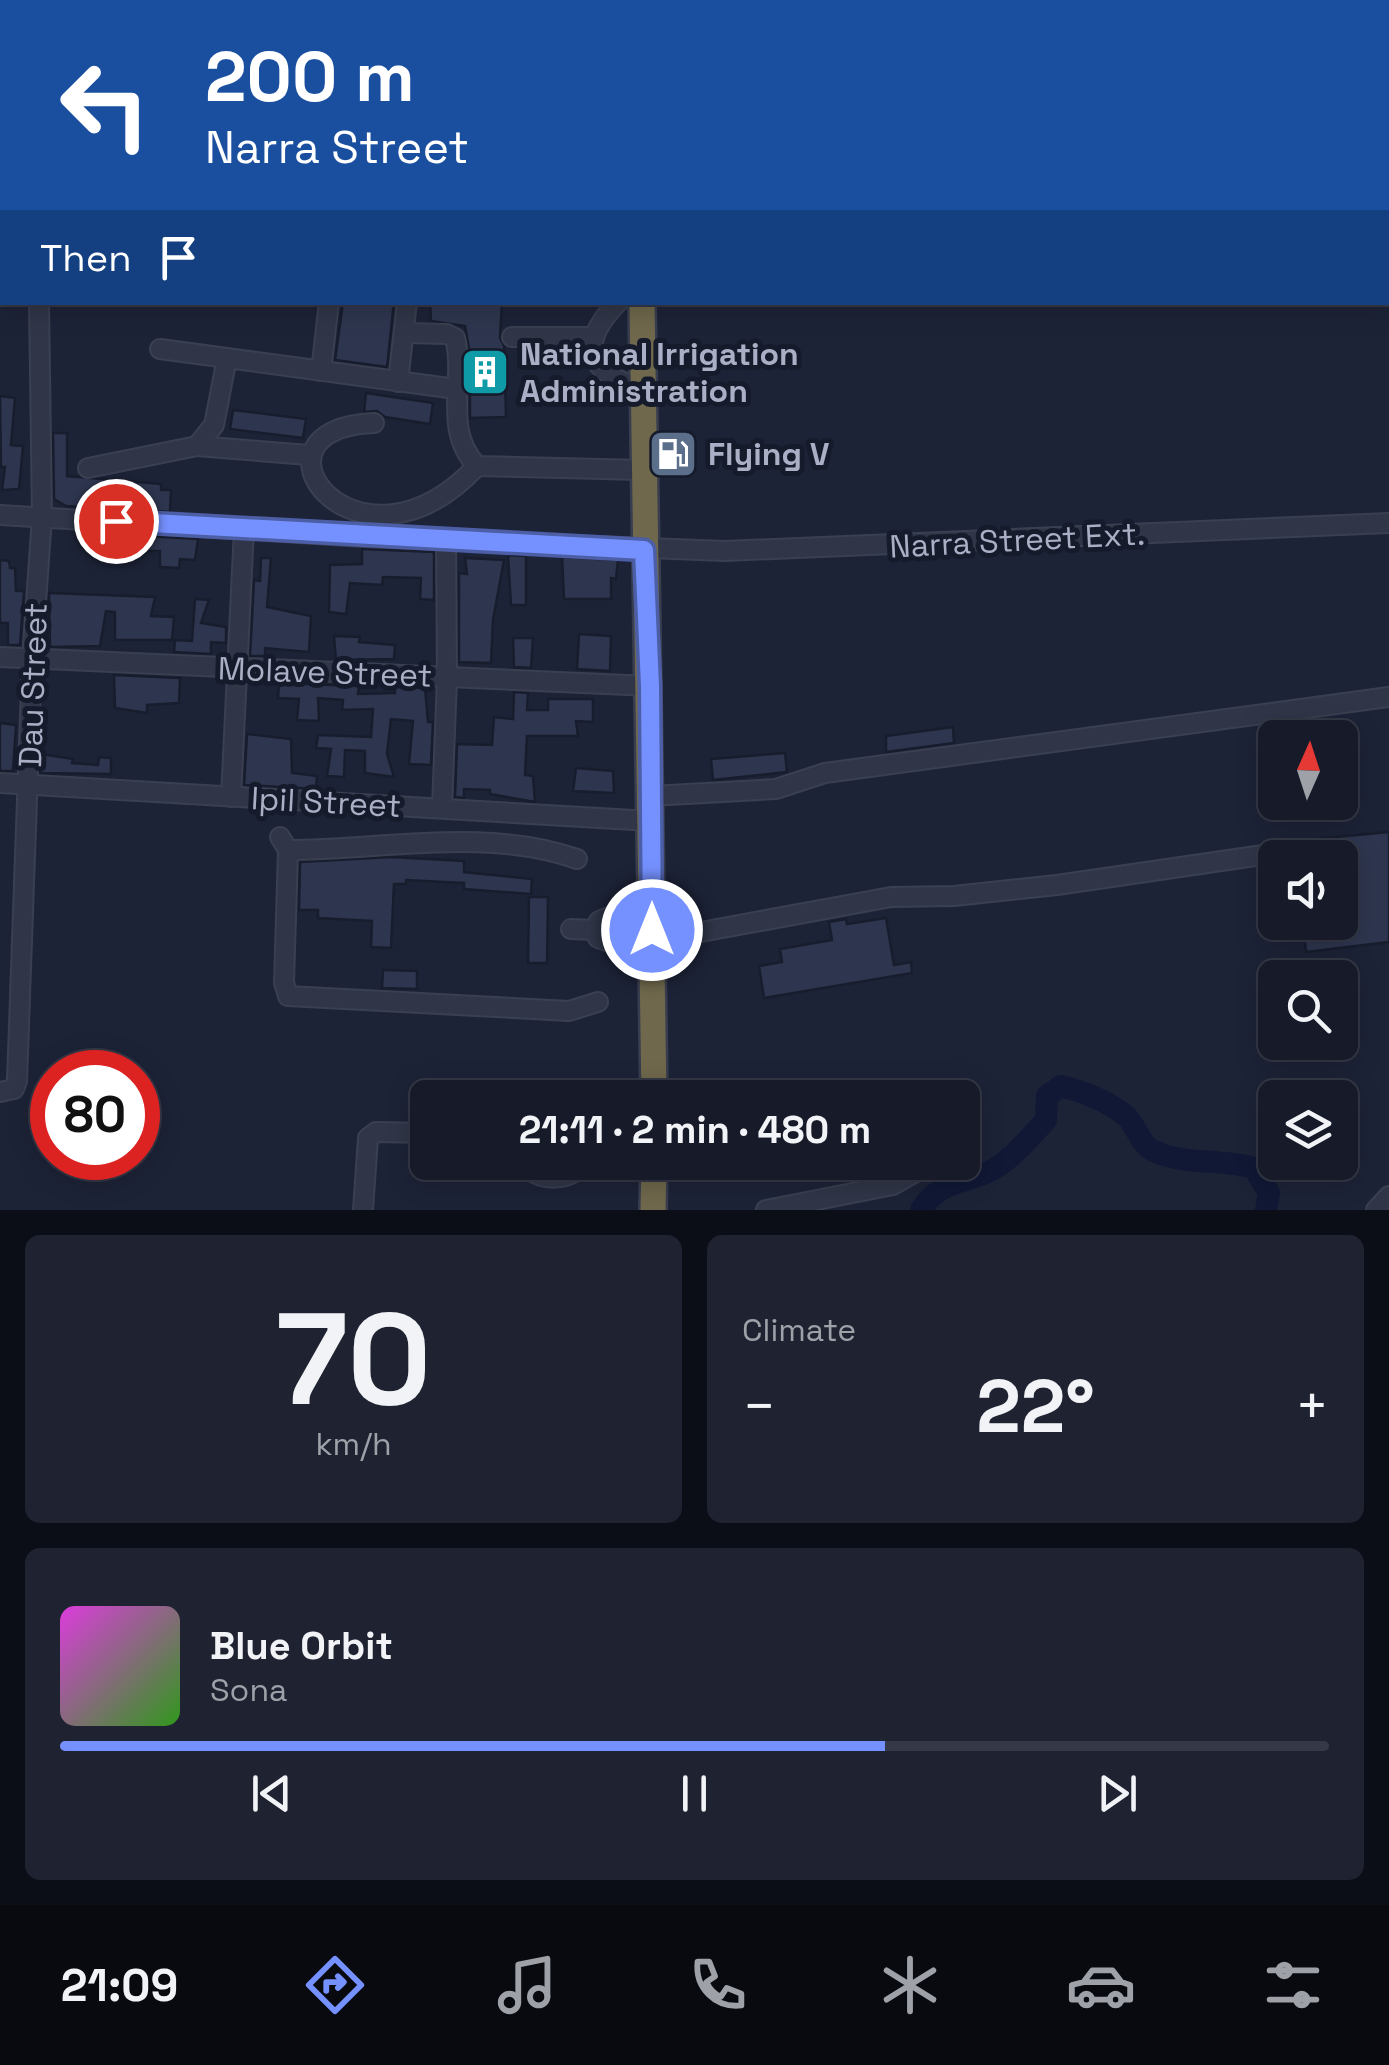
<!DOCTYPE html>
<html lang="en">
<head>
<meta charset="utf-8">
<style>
	:root { --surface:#161a29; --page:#1f2331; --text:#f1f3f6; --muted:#9ea1a8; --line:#353846; --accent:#7591ff }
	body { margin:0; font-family:"Space Grotesk",sans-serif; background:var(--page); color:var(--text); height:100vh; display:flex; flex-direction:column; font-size:38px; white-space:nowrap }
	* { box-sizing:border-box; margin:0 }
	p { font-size:32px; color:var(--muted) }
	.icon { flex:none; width:55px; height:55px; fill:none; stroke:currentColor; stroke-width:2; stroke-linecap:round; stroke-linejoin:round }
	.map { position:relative; height:1210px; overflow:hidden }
	.side { display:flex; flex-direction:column; gap:25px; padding:25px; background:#0c0e17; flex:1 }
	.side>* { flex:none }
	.top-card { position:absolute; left:0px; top:0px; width:1390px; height:305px; box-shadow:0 5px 25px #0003,0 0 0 2px var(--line); background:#1a4fa0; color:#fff; overflow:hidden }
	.needle { width:65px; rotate:3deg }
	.fabs { position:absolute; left:1258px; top:720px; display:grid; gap:20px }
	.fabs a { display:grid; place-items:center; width:100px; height:100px; border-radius:15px; background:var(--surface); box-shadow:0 5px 25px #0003,0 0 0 2px var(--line); font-size:50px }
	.speed { position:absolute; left:30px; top:1050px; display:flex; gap:20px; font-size:50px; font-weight:700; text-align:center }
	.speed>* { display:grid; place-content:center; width:130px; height:130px; border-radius:50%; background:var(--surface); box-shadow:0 5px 25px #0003,0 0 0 2px var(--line); line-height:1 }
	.speed .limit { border:15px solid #d22; background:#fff; color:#111 }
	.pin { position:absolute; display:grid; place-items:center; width:85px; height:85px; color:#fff; margin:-42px; border:5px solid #fff; border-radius:50%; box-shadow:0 2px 10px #0007 }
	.me { position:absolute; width:110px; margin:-55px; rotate:0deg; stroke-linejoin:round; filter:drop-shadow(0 0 8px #0008) }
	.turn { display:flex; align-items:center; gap:35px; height:210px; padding:0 40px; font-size:45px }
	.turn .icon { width:130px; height:130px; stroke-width:2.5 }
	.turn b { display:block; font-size:70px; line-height:85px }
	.then { display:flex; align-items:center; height:95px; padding:0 40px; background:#0003; gap:20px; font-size:38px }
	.big { font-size:75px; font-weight:700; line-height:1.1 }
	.side .widget { flex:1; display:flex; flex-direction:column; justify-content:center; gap:15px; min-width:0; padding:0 35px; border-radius:15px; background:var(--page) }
	.side .dial { align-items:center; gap:0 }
	.dial b { font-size:130px; line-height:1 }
	.song { display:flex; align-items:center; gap:30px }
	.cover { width:120px; height:120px; border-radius:15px; background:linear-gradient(135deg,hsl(300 70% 55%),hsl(110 70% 35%)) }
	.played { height:10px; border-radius:5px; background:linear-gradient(90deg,var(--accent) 65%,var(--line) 65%) }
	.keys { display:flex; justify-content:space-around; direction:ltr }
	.heat { display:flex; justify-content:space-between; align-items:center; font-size:55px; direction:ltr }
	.side .tiles { flex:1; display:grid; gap:25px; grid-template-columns:1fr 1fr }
	.widget:last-child { grid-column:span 2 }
	.trip { position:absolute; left:410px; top:1080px; width:570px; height:100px; border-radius:15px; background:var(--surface); box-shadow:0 5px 25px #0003,0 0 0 2px var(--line); font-weight:700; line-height:100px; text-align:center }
	.tabs { display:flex; height:160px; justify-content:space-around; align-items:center; background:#090a10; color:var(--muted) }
	.tabs .icon { width:70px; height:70px }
	.tabs .current { color:var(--accent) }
	.tabs b { font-size:45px; color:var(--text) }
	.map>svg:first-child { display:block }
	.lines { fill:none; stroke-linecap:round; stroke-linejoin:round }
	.river { stroke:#101835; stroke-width:22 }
	.building { fill:#2e364f; stroke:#181d2e; stroke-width:2.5 }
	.minor-casing { stroke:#3a3f51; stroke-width:22 }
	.highway-casing { stroke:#383d4f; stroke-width:30 }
	.minor { stroke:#303648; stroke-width:18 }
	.highway { stroke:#6f684c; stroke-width:25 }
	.route-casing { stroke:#4c5ea6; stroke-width:25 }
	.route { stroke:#7591ff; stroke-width:18 }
	.labels { text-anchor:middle; stroke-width:10; stroke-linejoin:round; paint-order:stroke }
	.poi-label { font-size:32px; font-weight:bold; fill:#aaafc5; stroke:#161b2c; text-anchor:start }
	.street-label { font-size:32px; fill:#aaafc5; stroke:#161b2c }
</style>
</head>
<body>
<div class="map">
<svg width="1389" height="1210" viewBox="0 0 1389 1210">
	<rect width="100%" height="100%" fill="#1d2337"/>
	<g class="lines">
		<!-- river -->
		<path class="river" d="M921,1210c18,-30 46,-26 73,-41 19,-11 37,-33 52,-49l1,-24 14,-10c23,6 45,14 64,29 12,10 15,31 29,36 32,15 67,7 100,17l15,25 -3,17"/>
	</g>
	<!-- building -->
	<g class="building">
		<polygon points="343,302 394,302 387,367 335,360"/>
		<polygon points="430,302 502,302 500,338 504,346 506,417 470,418 470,354 465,326 431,321"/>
		<polygon points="366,393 433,403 430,424 385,417 377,411 364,412"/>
		<polygon points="0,396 15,398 11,445 23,446 19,489 2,490 5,467 1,467"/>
		<polygon points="233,410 306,419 303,438 230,429"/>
		<polygon points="53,433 67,433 67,476 161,484 161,490 171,490 170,512 66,506 54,499"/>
		<polygon points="110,534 198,539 195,560 180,559 179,568 160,567 160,551 132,551 132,545 108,546 108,552 90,552 93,535"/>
		<polygon points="362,549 434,552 434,600 420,599 421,578 383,577 382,585 350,583 346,614 329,612 330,565 362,564"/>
		<polygon points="508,555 526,556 526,605 511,605"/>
		<polygon points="562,557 618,560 616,579 611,578 611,599 564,599"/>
		<polygon points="261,558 271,558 267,607 311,616 309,652 265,648 265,656 250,656 254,580 260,581"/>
		<polygon points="465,558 504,560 493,620 491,663 459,662 459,573 467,574"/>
		<polygon points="0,560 9,561 10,568 15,568 16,591 24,591 20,645 8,645 8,623 0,623"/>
		<polygon points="49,593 155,597 151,616 174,617 172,640 115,640 115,612 106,611 100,646 50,647"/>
		<polygon points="195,599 209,600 201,623 226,627 226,643 211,642 211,654 174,652 175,640 192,641"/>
		<polygon points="579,634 611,636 610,671 577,669"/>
		<polygon points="334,636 360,637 359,642 395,645 394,659 336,660"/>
		<polygon points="513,638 533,638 531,668 514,667"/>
		<polygon points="114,675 180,678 179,703 147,705 147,713 115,708"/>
		<polygon points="279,683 359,686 358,694 395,693 395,687 425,688 428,722 433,722 431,765 409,764 413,721 391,719 387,754 394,777 365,773 365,751 345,750 344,777 327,776 331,749 316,748 318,735 371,737 373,709 342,710 343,700 318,698 319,721 297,720 299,699 278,698"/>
		<polygon points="514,692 528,693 527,710 548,710 548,699 593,699 593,722 576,721 578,736 527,736 525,775 533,776 535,802 490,794 490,790 464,789 464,798 455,797 457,744 492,745 494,717 513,719"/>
		<polygon points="0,723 16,725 13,771 0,771"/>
		<polygon points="953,727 954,743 886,752 886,736"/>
		<polygon points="247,734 291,739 292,773 317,776 316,789 244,785"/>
		<polygon points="785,753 787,772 713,780 711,759"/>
		<polygon points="41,754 73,759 72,763 98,765 99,757 111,758 111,774 40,773"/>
		<polygon points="576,768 613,771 614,793 573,791"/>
		<polygon points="1389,832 1389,942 1306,952 1303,922 1340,922 1340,858 1314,858 1315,839"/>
		<polygon points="391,857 464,861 464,872 532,879 531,894 464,889 464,883 406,880 406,884 394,884 391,948 371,947 372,921 318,918 318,910 299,910 300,862"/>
		<polygon points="529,897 548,897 547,963 528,963"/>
		<polygon points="886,918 894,965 911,962 912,973 764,998 759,966 782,962 780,949 832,940 829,922 846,919 847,924"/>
		<polygon points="383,970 417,971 417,989 382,988"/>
	</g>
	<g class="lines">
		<!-- minor casing -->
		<g class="minor-casing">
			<g id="minor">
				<polyline points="91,0 99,2"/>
				<polyline points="407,2 407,0"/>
				<polyline points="565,2 565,0"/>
				<path d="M618,302c-41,43 -32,69 23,87"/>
				<path d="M406,333l41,1 8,4c11,42 -13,92 22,128l165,4"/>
				<polyline points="512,337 591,337"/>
				<polyline points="160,349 456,389"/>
				<polyline points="321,371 329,302"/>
				<polyline points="398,382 407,302"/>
				<path d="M374,423c-141,5 -18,172 103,43"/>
				<polyline points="197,446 214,425 227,358"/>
				<polyline points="88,468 197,446 308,455"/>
				<polyline points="0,515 365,537 725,551 1389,523"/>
				<polyline points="0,657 650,686"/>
				<polyline points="0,783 651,821"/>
				<polyline points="651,796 776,789 825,773 1389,697"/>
				<polyline points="231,797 244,529"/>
				<polyline points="442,808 447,678 446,541"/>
				<path d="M280,837l8,13c95,0 197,-23 289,9"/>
				<polyline points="288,850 284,983 288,996 569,1011 598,1002"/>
				<polyline points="571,929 594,930 598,938 606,941 614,938 617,928 606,918 599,921 594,930"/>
				<polyline points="652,941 891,897 954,896 1057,885 1297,850"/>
				<polyline points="0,1092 14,1089 17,1081 32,659 42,517 39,302"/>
				<polyline points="535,1098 555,1093 572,1098"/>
				<path d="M520,1162c20,21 47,21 67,0"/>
				<polyline points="363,1210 368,1138 376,1132 428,1133"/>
				<polyline points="766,1210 893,1185 928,1165"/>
				<polyline points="1376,1210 1389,1196"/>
			</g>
		</g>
		<!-- highway casing -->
		<g class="highway-casing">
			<g id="highway">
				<polyline points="639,0 639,2"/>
				<polyline points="642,302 654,1098"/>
				<polyline points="653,1210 654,1162"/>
			</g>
		</g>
		<!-- minor -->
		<use href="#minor" class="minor"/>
		<!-- highway -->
		<use href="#highway" class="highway"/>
	</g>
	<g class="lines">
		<!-- route casing -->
		<g class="route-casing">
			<polyline id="route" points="116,521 644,550 650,686 652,930"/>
		</g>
		<!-- route -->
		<use href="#route" class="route"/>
	</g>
	<!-- icons -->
	<defs>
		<g id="building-square" transform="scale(2.5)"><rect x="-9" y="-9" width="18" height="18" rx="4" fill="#0f9aa8" stroke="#161b2c"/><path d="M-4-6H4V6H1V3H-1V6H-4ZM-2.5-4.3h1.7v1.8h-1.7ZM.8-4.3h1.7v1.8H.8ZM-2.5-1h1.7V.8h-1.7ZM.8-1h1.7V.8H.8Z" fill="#fff"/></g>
		<g id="fuel-square" transform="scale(2.5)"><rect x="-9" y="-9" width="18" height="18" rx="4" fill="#5c6f8a" stroke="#161b2c"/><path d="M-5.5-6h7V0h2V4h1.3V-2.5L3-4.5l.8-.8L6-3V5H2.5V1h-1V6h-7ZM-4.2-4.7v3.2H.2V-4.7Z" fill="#fff"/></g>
	</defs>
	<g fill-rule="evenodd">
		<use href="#building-square" x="485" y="372"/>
		<use href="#fuel-square" x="673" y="454"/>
	</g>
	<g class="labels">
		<!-- poi labels -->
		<g class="poi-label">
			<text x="520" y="365">National Irrigation<tspan x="520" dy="37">Administration</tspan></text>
			<text x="708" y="465">Flying V</text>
		</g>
		<!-- street labels -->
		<g class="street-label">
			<text transform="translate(1017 540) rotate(-3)" y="11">Narra Street Ext.</text>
			<text transform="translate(325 672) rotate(2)" y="11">Molave Street</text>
			<text transform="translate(33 685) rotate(-88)" y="11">Dau Street</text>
			<text transform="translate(326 802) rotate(3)" y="11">Ipil Street</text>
		</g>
	</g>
</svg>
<div class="fabs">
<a><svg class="needle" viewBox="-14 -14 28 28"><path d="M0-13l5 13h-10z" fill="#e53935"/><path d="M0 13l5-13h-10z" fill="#9ea1a8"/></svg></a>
<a><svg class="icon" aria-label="sound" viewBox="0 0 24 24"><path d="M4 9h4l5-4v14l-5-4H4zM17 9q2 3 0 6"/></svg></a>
<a><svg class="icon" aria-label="search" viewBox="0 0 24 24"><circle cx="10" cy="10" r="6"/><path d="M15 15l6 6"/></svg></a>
<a><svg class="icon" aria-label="layers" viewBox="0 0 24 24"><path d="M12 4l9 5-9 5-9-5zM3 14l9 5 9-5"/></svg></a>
</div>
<div class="speed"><div class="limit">80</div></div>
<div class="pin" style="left:116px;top:521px;background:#d93025"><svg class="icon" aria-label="arrive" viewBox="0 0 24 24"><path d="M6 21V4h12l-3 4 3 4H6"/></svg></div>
<svg class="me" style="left:652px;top:930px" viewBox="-20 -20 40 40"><circle r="17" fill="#7591ff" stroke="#fff" stroke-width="3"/><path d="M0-11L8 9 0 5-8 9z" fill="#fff"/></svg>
<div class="trip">21:11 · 2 min · 480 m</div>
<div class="top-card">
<div class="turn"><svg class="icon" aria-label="left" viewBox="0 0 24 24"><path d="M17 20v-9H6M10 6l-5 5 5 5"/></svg><div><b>200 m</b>Narra Street</div></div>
<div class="then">Then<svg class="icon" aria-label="arrive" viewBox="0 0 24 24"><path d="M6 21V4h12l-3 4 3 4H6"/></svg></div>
</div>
</div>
<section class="side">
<div class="tiles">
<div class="widget dial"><b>70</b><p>km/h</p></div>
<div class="widget"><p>Climate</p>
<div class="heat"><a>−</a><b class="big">22°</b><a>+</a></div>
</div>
<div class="widget">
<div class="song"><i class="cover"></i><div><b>Blue Orbit</b><p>Sona</p></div></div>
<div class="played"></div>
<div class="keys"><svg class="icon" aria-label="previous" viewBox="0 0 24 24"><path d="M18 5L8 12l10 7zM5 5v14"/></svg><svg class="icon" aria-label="pause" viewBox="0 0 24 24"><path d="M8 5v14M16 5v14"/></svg><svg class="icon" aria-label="next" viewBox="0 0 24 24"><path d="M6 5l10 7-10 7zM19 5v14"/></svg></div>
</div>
</div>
</section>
<nav class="tabs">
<b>21:09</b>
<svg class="icon current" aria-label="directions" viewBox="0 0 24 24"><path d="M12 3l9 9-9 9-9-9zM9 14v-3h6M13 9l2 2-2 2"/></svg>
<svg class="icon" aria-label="music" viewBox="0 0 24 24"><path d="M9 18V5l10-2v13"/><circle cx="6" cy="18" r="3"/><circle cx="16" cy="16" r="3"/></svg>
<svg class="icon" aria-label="phone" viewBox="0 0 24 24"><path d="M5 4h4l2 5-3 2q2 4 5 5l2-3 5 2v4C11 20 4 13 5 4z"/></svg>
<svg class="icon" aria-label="climate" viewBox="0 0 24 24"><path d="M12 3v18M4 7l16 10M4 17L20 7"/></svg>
<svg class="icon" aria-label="car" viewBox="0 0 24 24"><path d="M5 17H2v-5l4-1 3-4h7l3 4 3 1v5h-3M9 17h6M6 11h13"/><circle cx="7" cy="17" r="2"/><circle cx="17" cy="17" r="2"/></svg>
<svg class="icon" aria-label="filters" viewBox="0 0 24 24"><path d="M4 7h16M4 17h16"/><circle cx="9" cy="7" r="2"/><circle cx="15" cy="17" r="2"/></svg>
</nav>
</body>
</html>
